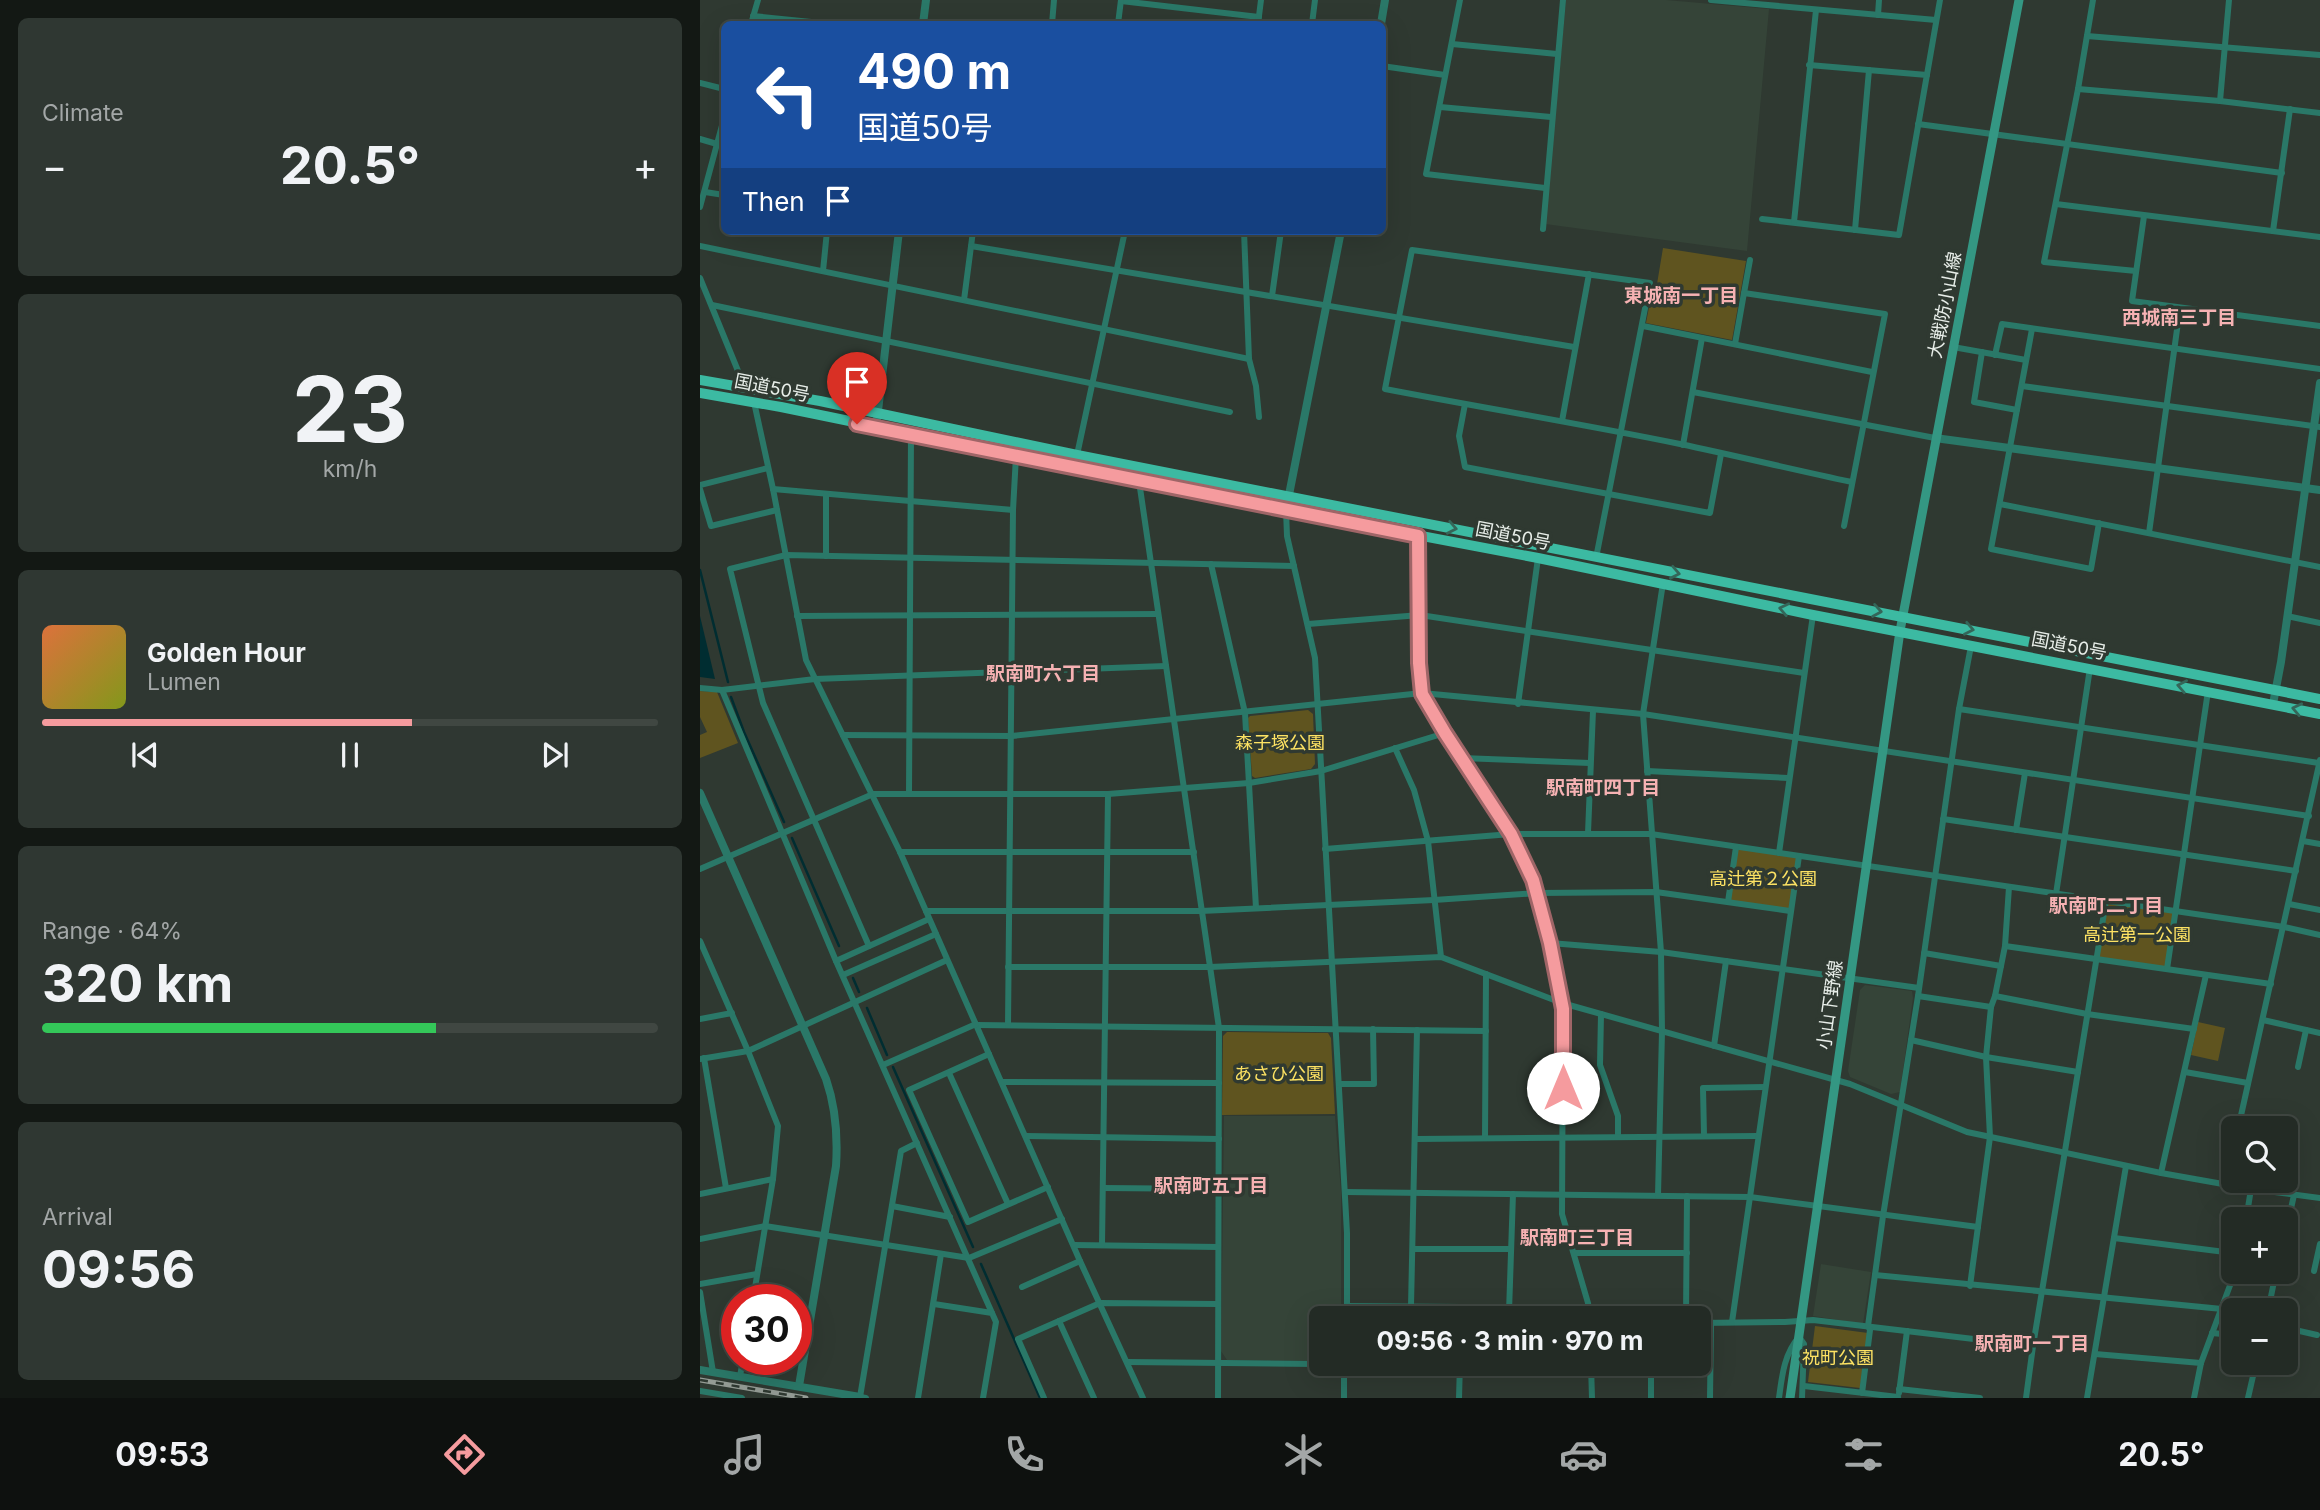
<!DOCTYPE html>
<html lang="en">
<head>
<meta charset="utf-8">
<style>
	:root { --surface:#232b25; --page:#2f3732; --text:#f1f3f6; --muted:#a3a7a7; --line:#404742; --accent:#f59b9e }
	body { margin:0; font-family:Inter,"Noto Sans JP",sans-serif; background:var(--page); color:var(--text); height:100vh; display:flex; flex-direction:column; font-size:26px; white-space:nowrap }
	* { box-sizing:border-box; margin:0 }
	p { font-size:23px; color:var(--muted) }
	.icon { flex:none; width:38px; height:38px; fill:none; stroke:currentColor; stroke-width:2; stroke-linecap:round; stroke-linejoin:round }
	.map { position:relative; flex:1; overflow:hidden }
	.side { display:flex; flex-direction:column; gap:18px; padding:18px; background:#131814; width:700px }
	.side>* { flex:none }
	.top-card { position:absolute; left:21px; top:21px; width:665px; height:214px; border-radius:10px; box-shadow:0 7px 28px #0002,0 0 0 2px var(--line); background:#1a4fa0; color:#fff; overflow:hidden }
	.buttons { position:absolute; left:1521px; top:1116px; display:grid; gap:14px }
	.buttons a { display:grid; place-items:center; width:77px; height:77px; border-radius:10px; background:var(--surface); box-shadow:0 7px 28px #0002,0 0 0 2px var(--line); font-size:35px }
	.speed { position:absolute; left:21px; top:1284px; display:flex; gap:14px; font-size:35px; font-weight:700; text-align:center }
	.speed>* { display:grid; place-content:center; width:91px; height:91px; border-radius:50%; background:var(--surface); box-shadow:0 7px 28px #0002,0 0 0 2px var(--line); line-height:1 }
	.speed .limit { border:10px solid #d22; background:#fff; color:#111 }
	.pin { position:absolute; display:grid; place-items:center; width:60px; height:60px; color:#fff; margin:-72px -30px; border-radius:50% 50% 50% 0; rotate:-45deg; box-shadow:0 0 7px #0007 }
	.pin .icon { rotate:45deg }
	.me { position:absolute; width:77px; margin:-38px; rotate:0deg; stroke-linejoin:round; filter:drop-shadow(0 0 5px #0008) }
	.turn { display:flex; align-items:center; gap:24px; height:147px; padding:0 21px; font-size:32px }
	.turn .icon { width:91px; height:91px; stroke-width:2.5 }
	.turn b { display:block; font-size:49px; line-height:60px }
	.then { display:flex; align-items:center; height:66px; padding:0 21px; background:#0003; gap:14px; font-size:26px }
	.big { font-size:52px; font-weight:700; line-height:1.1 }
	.side .card { flex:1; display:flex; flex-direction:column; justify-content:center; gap:10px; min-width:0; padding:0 24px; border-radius:10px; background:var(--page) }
	.side .dial { align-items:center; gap:0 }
	.dial b { font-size:91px; line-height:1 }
	.song { display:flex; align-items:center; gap:21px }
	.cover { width:84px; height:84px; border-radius:10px; background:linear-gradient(135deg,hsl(20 70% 55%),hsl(70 70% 35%)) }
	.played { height:7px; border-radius:4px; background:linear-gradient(90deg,var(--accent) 60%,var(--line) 60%) }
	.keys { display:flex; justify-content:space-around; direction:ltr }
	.heat { display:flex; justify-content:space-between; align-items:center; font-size:38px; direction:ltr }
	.charge { height:10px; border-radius:5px; background:linear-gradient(90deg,#34c759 64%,var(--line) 0) }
	.trip { position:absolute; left:609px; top:1306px; width:402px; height:70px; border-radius:10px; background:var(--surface); box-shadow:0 7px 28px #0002,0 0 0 2px var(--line); font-weight:700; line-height:70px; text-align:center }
	.dock { display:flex; height:112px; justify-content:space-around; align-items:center; background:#0e110f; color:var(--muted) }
	.dock .icon { width:49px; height:49px }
	.dock .current { color:var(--accent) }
	.dock b { font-size:32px; color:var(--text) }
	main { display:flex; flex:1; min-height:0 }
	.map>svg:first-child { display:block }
	.built { fill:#354438 }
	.green { fill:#5f541f }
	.water { fill:#002d31 }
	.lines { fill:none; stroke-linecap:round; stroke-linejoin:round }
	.stream { stroke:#002d31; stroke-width:2.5 }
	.minor { stroke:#2a7868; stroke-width:6 }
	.tertiary { stroke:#2a7868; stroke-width:8 }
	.secondary { stroke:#349783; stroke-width:9 }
	.trunk { stroke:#3cbaa2; stroke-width:10 }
	.rail-casing { stroke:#949c95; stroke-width:5 }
	.rail { stroke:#2f3931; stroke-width:2.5; stroke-dasharray:8; stroke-linecap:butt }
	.oneway { stroke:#346659 }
	.route-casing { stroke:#9f6567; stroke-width:18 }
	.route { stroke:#f59b9e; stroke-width:12 }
	.labels { text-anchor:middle; stroke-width:7; stroke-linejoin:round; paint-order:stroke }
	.street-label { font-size:18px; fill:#e8eee9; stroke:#2f3931 }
	.park-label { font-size:18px; fill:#fde263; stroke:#2f3931 }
	.neighbourhood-label { font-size:19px; font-weight:bold; fill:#f6b2b3; stroke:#2f3931 }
</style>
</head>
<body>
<main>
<section class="side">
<div class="card"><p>Climate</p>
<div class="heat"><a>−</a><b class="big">20.5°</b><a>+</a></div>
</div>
<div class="card dial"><b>23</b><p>km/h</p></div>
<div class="card">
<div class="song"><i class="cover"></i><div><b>Golden Hour</b><p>Lumen</p></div></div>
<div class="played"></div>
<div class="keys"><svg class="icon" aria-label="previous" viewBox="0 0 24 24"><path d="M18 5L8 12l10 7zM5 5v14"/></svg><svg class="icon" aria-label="pause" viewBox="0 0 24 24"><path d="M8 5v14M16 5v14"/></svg><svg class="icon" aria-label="next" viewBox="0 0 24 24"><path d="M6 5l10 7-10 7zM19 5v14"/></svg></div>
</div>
<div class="card"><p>Range · 64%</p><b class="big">320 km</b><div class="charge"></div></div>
<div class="card"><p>Arrival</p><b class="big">09:56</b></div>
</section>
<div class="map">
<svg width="1620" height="1398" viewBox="0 0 1620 1398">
	<rect width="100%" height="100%" fill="#2f3931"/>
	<!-- built -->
	<g class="built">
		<polygon points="866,0 966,0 1069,9 1047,251 845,224"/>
		<polygon points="1165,985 1212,991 1213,998 1200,1092 1191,1094 1150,1077 1148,1071 1160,990"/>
		<polygon points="524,1116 635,1116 641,1192 641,1318 621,1318 621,1361 527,1360 521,1351"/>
		<polygon points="1121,1264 1171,1272 1163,1324 1113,1316"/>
	</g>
	<!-- green -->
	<g class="green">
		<polygon points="963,248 1046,261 1032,340 946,323 953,286 957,284"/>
		<polygon points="0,691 17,692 38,743 0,758 0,735 7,732 0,717"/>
		<polygon points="608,710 613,714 615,764 611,769 555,778 552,776 548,718 550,716"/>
		<polygon points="1038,848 1098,857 1089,909 1029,901"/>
		<polygon points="1407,903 1475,912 1466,967 1399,957"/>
		<polygon points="1498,1022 1525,1028 1518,1061 1491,1055"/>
		<polygon points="527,1032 628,1033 631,1038 635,1114 522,1115 523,1036"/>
		<polygon points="1115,1326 1168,1333 1160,1388 1108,1382"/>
	</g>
	<!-- water -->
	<polygon class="water" points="0,616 15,679 0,677"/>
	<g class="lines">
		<!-- stream -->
		<g class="stream">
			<polyline points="0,570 28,682"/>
			<polyline points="31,697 44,732 84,822"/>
			<polyline points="92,838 139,946"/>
			<polyline points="153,978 159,992"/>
			<polyline points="167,1008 187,1055"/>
			<polyline points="193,1067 273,1247"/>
			<polyline points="281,1264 340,1398"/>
		</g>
		<!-- minor -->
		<g class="minor">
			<polyline points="760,0 726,174 845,188"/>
			<polyline points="1011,0 1236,20"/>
			<polyline points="1393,0 1378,89 1344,262 1436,271"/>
			<polyline points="421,1 559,17"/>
			<polyline points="1178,15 1179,0"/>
			<polyline points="53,16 131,24"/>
			<polyline points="51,24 58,0"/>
			<polyline points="352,24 354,0"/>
			<polyline points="418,24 421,0"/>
			<polyline points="558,24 561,0"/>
			<polyline points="612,24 615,0"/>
			<polyline points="1387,36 1620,55"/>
			<polyline points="752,44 857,54"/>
			<polyline points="1109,65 1227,75"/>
			<polyline points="682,66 745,75"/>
			<polyline points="0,83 24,89"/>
			<polyline points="1378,89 1520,101 1620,113"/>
			<polyline points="1520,101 1529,0"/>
			<polyline points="740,107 851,117"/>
			<polyline points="1218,124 1582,173"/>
			<polyline points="0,139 17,144"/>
			<polyline points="5,192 24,195"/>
			<polyline points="1356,204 1620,237"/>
			<polyline points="0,207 24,118"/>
			<polyline points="1444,216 1432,301 1620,326"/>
			<polyline points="1062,219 1199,235 1240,0"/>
			<polyline points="1094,222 1116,10"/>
			<polyline points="843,229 863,0"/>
			<polyline points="1155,230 1169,70"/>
			<polyline points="544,231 549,359 556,386 559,417"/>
			<polyline points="1573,231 1590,109"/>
			<polyline points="0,246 549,359"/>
			<polyline points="271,246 874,347"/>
			<polyline points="123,271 127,231"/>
			<polyline points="0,278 45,388"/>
			<polyline points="1044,293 1050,260"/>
			<polyline points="572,296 581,231"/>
			<polyline points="264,300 273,231"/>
			<polyline points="12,305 530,412"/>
			<polyline points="943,326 1172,372"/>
			<polyline points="1332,329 1291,549 1391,569 1399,523"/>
			<polyline points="1035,344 1044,293 1185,314 1144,526"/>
			<polyline points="1253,347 1326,360"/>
			<polyline points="1282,352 1274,402 1317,410"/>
			<polyline points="1295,355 1302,324 1620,369"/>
			<polyline points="1322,386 1620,427"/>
			<polyline points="993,392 1235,438"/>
			<polyline points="54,402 73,489 106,660 200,852 380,1261 443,1398"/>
			<polyline points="765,404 759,436 765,467 1010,513 1021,454"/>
			<polyline points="862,421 889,274"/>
			<polyline points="983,445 1002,338"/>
			<polyline points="377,455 425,231"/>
			<polyline points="439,481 519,1028 518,1398"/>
			<polyline points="0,485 68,468"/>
			<polyline points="0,489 11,526 77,510"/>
			<polyline points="73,489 313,510"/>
			<polyline points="1300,504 1620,567"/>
			<polyline points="586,510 587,536 615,658 647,1233 647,1306 645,1318"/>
			<polyline points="1449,533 1479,315"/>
			<polyline points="718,536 720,681 727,705 811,834 837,893 863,1009 862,1214 888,1303 890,1318"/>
			<polyline points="126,556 126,494"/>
			<path d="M896,558l54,-275 -238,-33 -27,139c99,19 197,35 295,55 57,12 115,26 172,38"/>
			<polyline points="511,564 545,713 556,908"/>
			<polyline points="97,616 458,614"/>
			<polyline points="1587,616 1620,623"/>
			<polyline points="608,624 720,615 1104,673"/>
			<polyline points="0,688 22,690 115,679 466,666"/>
			<polyline points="22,690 136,961 292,1313"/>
			<polyline points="818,704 838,558"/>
			<polyline points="1259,709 1619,763"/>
			<polyline points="143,735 312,736 722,693 943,714 1609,816"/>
			<polyline points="695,748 714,790 728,841 741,957"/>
			<polyline points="762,758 890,763"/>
			<polyline points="947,771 1088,778"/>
			<polyline points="209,794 211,435"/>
			<polyline points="1243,819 1596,871"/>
			<polyline points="1316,830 1325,773"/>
			<polyline points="888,833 893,711"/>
			<polyline points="1603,841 1620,844"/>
			<polyline points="625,849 811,834 951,834 1584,927 1620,935"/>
			<polyline points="200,852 494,852"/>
			<polyline points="1079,853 1113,615"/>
			<polyline points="0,869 173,794 408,794 549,783 621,771 745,733"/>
			<polyline points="1356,894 1390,668"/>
			<polyline points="1028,902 1036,847"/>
			<polyline points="1589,904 1620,910"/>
			<polyline points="226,911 501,911 734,900 837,893 956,892 1090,911"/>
			<polyline points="0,941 48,1051 247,960"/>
			<polyline points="850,943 961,952 1219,988"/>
			<polyline points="169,946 63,703 30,569 86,555 594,566"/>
			<polyline points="1305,946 1571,984"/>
			<polyline points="1224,953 1301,966"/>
			<polyline points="136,961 229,919"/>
			<polyline points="308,967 510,967 741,957 862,1003 1150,1084 1267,1132 1461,1173 1551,1189 1620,1198"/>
			<polyline points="1467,969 1508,691"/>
			<polyline points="143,975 236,934"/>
			<polyline points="1218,996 1291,1007"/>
			<polyline points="1295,996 1387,1014 1494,1029"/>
			<polyline points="901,1014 900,1065 918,1116 918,1136"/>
			<polyline points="0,1019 32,1013"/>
			<polyline points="1563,1020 1620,1033"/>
			<polyline points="277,1025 786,1031"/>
			<polyline points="308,1025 313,510 316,456"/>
			<polyline points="1211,1040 1286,1057 1378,1072"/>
			<polyline points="1014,1046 1026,961"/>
			<polyline points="289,1054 209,1090 268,1222 348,1187"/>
			<polyline points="4,1058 26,1188"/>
			<polyline points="0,1059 48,1051 78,1126 73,1179 53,1300"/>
			<polyline points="183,1065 276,1024"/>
			<polyline points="1598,1067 1606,1030"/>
			<polyline points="1485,1072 1548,1083"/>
			<polyline points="249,1073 308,1204"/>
			<polyline points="302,1082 519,1083"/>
			<polyline points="639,1084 674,1084 673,1029"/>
			<polyline points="1538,1129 1620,760"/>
			<polyline points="1004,1135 1003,1088 1065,1087"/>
			<polyline points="326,1136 519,1139"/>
			<polyline points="785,1138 786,974"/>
			<polyline points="716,1139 1058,1136"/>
			<polyline points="1461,1173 1506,975"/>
			<polyline points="1525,1185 1533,1150"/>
			<polyline points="403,1188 519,1189"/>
			<polyline points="645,1192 1050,1197 1278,1227"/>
			<polyline points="0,1194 73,1179"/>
			<polyline points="958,1195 962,1032 961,952 943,714 963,583"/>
			<polyline points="192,1206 250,1217"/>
			<polyline points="1546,1220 1551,1189"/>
			<polyline points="1586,1231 1594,1195"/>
			<polyline points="1414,1238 1533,1253"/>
			<polyline points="0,1239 65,1226 269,1258 362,1219"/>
			<polyline points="374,1245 518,1247"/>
			<polyline points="402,1245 408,794"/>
			<polyline points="713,1249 811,1249"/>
			<polyline points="874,1253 987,1253"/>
			<polyline points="1614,1271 1620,1244"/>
			<polyline points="1175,1275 1522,1309"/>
			<polyline points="0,1284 57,1274"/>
			<polyline points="1270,1286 1290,1137 1286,1057 1291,1007 1295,996 1305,946 1309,887"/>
			<polyline points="322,1287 380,1261"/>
			<polyline points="0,1292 13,1372"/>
			<polyline points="234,1304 292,1313 296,1322 283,1398"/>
			<polyline points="647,1306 761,1307 859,1318"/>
			<polyline points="711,1306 717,1030"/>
			<polyline points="1568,1311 1576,1272"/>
			<polyline points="809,1312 813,1194"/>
			<polyline points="761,1318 761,1307"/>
			<polyline points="986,1318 987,1196"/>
			<polyline points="359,1321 394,1398"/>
			<polyline points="1032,1322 1099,856"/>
			<polyline points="999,1323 1085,1322 1113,1320 1333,1346 1406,901"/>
			<polyline points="1586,1328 1617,1335"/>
			<polyline points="1512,1333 1533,1335"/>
			<polyline points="1395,1354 1501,1363"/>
			<polyline points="427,1362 891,1367"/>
			<polyline points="644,1363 644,1398"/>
			<polyline points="891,1365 892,1398"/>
			<polyline points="40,1376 43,1360"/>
			<polyline points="1104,1386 1198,1397"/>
			<polyline points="1199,1389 1280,1398"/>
			<polyline points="0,1391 42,1398"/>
			<polyline points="1162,1393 1170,1330 1168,1326 1183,1216 1218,996 1259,709 1271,646"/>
			<polyline points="1199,1393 1207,1331"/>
			<polyline points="166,1398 160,1397 201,1151 217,1143"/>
			<polyline points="218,1398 241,1254"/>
			<polyline points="344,1398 318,1339 400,1303 518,1304"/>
			<polyline points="759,1398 760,1363"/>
			<polyline points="951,1398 951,1363"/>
			<polyline points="1010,1398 1011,1322"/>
			<path d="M1079,1398c3,-22 5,-44 20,-61l5,7 -2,54"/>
			<polyline points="1326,1398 1333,1346"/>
			<polyline points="1387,1398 1426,1166"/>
			<polyline points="1494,1398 1501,1363 1535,1272"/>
			<polyline points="1548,1398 1556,1363"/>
		</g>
		<!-- tertiary -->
		<g class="tertiary">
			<polyline points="223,24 226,0"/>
			<polyline points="681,24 685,0"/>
			<polyline points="176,428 199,231"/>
			<polyline points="1235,438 1620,490"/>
			<polyline points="586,510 641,231"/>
			<polyline points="1573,704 1581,662 1620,383"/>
			<path d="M0,793l126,286c10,29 12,56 10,87l-37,220"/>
			<polyline points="0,1370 160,1397"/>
		</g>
		<!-- secondary -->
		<polyline class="secondary" points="1090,1398 1200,631 1319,0"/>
		<!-- trunk -->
		<g class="trunk">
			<polyline points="0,380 120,401 377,455 1620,699"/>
			<polyline points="0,393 81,407 569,507 838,558 1113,615 1620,714"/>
		</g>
		<!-- rail casing -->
		<g class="rail-casing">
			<polyline id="rail" points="0,1380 106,1398"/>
		</g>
		<!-- rail -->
		<use href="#rail" class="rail"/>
	</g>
	<!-- one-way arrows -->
	<defs><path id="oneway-chevron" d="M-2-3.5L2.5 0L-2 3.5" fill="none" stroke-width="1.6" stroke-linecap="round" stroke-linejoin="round" transform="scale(1.75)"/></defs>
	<g class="oneway">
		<use href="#oneway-chevron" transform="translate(752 528) rotate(11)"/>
		<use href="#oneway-chevron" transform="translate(975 573) rotate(11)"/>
		<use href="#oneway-chevron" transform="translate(1084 609) rotate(-168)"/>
		<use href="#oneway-chevron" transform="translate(1177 611) rotate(10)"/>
		<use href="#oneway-chevron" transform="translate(1269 629) rotate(11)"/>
		<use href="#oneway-chevron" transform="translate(1482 686) rotate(-169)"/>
		<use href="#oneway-chevron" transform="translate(1597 709) rotate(-168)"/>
	</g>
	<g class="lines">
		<!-- route casing -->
		<g class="route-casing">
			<polyline id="route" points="157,424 718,536 719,663 722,694 745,733 811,834 833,880 850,943 863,1009 863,1088"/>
		</g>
		<!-- route -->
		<use href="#route" class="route"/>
	</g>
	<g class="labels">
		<!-- street labels -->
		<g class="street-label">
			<text transform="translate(1245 305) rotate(-79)" y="6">大戦防小山線</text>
			<text transform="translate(72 388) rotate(11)" y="6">国道50号</text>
			<text transform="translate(813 536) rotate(11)" y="6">国道50号</text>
			<text transform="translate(1369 646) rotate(11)" y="6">国道50号</text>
			<text transform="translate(1130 1005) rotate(-82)" y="6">小山下野線</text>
		</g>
		<!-- park labels -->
		<g class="park-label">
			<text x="580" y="749">森子塚公園</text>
			<text x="1063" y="885">高辻第２公園</text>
			<text x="1437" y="941">高辻第一公園</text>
			<text x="579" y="1080">あさひ公園</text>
			<text x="1138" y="1364">祝町公園</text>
		</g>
		<!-- neighbourhood labels -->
		<g class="neighbourhood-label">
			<text x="981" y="302">東城南一丁目</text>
			<text x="1479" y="324">西城南三丁目</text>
			<text x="343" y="680">駅南町六丁目</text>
			<text x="903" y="794">駅南町四丁目</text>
			<text x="1406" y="912">駅南町二丁目</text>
			<text x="511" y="1192">駅南町五丁目</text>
			<text x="877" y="1244">駅南町三丁目</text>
			<text x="1332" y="1350">駅南町一丁目</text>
		</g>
	</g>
</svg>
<div class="buttons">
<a><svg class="icon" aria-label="search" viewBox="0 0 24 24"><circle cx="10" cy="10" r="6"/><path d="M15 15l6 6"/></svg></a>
<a>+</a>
<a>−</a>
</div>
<div class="speed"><div class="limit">30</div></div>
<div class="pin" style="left:157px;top:424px;background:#d93025"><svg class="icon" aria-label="arrive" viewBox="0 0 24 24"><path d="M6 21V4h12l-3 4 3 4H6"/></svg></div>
<svg class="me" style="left:863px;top:1088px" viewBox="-20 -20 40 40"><circle r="19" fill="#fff"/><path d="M0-13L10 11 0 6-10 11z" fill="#f59b9e"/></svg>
<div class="trip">09:56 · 3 min · 970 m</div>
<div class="top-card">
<div class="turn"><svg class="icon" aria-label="left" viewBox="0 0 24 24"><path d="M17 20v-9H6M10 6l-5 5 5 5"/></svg><div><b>490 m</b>国道50号</div></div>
<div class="then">Then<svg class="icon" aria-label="arrive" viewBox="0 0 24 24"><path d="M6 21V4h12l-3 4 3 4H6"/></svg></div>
</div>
</div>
</main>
<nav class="dock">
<b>09:53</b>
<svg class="icon current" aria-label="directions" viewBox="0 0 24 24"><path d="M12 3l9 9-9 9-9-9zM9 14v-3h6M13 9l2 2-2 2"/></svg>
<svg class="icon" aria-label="music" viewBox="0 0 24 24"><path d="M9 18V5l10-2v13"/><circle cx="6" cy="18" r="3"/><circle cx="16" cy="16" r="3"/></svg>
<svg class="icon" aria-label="phone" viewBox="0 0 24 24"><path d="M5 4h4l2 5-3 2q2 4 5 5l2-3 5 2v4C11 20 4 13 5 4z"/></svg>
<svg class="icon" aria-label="climate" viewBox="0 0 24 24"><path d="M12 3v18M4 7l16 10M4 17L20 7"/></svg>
<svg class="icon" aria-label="car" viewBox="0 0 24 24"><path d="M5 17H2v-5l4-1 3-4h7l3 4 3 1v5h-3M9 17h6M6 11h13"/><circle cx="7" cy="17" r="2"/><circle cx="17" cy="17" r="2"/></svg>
<svg class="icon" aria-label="filters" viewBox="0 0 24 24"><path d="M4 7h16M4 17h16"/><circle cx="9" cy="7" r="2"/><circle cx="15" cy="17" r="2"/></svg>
<b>20.5°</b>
</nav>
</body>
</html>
